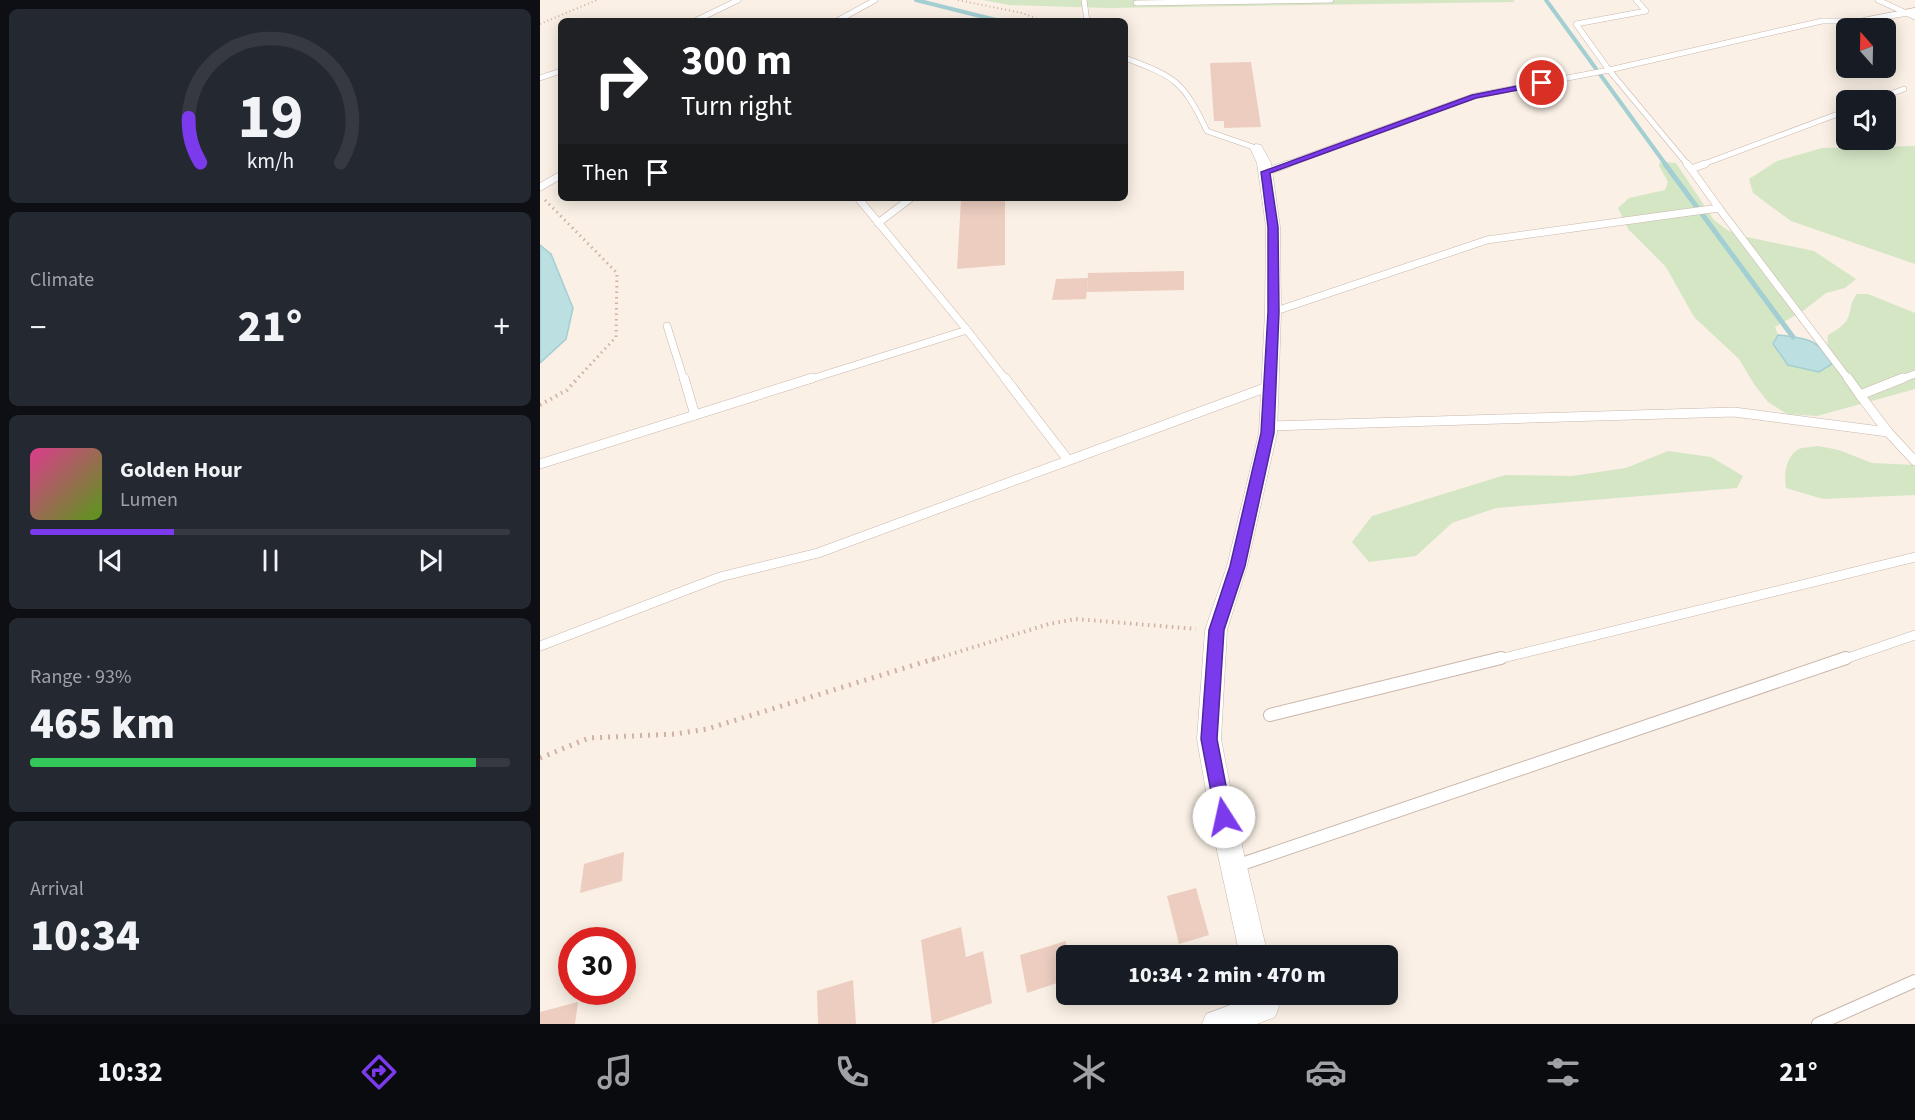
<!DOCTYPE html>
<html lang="en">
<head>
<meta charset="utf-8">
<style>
	:root { --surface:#171b24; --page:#242831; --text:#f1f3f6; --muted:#9ea1a6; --line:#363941; --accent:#7c3aed }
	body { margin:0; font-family:"Source Sans 3",sans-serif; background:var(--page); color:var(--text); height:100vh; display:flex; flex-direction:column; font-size:22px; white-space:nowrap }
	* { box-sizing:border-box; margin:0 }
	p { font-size:20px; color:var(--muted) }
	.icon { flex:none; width:33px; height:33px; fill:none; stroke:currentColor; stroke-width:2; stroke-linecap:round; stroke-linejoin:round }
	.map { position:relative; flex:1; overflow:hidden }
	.sheet { display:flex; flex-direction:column; gap:9px; padding:9px; background:#0d0f14; width:540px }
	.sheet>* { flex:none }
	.top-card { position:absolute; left:18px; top:18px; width:570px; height:183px; border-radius:9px; box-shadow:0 3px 15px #0003; background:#202124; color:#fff; overflow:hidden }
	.needle { width:39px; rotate:340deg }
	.tools { position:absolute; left:1296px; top:18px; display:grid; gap:12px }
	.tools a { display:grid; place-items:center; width:60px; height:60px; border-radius:9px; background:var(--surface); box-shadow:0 3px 15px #0003; font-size:30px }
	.speed { position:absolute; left:18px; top:927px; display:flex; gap:12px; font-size:30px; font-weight:700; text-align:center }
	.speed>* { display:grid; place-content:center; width:78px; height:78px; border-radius:50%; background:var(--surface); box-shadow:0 3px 15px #0003; line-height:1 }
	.speed .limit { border:9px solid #d22; background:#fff; color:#111 }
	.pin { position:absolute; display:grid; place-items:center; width:51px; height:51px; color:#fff; margin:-26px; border:3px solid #fff; border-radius:50%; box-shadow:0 2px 6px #0007 }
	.me { position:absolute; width:66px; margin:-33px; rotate:350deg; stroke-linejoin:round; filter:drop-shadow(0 0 4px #0008) }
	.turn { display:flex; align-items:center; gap:21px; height:126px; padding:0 24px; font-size:27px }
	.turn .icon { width:78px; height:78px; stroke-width:2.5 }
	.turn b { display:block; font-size:42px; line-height:51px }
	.then { display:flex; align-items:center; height:57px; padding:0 24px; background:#0003; gap:12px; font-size:22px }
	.big { font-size:45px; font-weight:800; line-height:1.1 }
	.sheet .tile { flex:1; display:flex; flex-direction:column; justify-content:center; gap:9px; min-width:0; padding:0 21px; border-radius:9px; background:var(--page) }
	.sheet .dial { align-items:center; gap:0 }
	.dial svg { height:156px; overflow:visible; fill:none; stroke:var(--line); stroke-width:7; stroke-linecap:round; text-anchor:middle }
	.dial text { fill:var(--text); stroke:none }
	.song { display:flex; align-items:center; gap:18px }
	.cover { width:72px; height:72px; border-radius:9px; background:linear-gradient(135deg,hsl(330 70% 55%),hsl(90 70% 35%)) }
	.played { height:6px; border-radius:3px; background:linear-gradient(90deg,var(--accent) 30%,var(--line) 30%) }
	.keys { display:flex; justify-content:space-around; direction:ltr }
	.heat { display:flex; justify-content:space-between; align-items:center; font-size:33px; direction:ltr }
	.charge { height:9px; border-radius:4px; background:linear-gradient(90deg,#34c759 93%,var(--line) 0) }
	.trip { position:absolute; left:516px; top:945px; width:342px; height:60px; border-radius:9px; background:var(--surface); box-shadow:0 3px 15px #0003; font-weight:800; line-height:60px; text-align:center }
	.tabs { display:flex; height:96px; justify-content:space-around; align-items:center; background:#090b0e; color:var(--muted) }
	.tabs .icon { width:42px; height:42px }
	.tabs .selected { color:var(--accent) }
	.tabs b { font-size:27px; color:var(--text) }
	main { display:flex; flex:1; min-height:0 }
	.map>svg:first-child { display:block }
	.green { fill:#d5e6c5 }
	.water { fill:#bcdfe1; stroke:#a3cfd2; stroke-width:1.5 }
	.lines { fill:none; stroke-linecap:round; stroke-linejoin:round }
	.stream-far1 { stroke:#a3cfd2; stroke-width:4 }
	.stream { stroke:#a3cfd2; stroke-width:5 }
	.building { fill:#eccdc0 }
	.service-far3-casing { stroke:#cab7ad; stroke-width:6 }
	.service-far2-casing { stroke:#cab7ad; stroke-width:8 }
	.service-far1-casing { stroke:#cab7ad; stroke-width:10 }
	.service-casing { stroke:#cab7ad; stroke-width:14 }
	.minor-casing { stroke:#cab7ad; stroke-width:1 }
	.path-far3 { stroke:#d1b1a3; stroke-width:2; stroke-dasharray:1 3; stroke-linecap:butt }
	.path-far2 { stroke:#d1b1a3; stroke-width:3; stroke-dasharray:1.5 4; stroke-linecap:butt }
	.path-far1 { stroke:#d1b1a3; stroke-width:4; stroke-dasharray:1.5 4.5; stroke-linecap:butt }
	.path { stroke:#d1b1a3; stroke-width:5; stroke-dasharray:2 6; stroke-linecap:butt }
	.service-far3 { stroke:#fff; stroke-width:5 }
	.service-far2 { stroke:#fff; stroke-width:7 }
	.service-far1 { stroke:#fff; stroke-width:9 }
	.service { stroke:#fff; stroke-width:12 }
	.minor { fill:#fff; fill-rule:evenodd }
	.route { fill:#7c3aed; stroke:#51269a; stroke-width:1.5 }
</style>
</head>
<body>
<main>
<section class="sheet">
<div class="tile dial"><svg viewBox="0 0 100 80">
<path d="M14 69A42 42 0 1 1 86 69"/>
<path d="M14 69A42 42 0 0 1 8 46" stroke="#7c3aed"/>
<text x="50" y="56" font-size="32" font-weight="700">19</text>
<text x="50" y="72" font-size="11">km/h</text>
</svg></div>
<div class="tile"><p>Climate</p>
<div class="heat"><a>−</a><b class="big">21°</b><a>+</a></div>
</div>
<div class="tile">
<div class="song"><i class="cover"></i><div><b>Golden Hour</b><p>Lumen</p></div></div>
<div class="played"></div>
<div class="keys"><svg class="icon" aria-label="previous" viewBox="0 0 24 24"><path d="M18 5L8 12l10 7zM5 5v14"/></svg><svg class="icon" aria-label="pause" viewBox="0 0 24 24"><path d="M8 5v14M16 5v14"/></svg><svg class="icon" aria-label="next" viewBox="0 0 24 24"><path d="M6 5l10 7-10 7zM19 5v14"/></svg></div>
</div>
<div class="tile"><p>Range · 93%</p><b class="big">465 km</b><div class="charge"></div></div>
<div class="tile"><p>Arrival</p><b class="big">10:34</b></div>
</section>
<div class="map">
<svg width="1375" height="1024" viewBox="0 0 1375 1024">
	<rect width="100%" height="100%" fill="#faf0e5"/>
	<!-- green -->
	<g class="green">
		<polygon points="443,0 973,0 975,2 568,8 469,5"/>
		<polygon points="1375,146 1375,264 1251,221 1213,193 1209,179 1237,161 1282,148"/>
		<path d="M1120,162l16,1 38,57 13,10 15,6 72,15 42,28 -11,9 -19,5 -23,18 -28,16 3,8 -5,9 54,8 1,-17c7,-4 16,-9 20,-17 4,-10 1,-14 9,-24h11l47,19v76l-98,27 -30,-2 -19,-12 -14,-18 -15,-25 -45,-42 -28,-50 -38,-38 -10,-21 11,-10 36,-8 3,-8 -9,-16z"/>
		<path d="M1278,446l21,4 33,13 43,2v30l-92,4 -37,-11c-2,-13 -1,-31 13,-39 5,-2 14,-2 19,-3z"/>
		<polygon points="1128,451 1171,457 1203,476 1197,488 956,508 912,523 876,556 829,562 812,542 832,516 965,475 1032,476 1086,468"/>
	</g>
	<!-- water -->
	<g class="water">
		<polygon points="0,245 11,254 33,308 26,339 0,363"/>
		<path d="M1238,335c25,3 42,3 54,29l-13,8 -31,-7 -15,-21z"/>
	</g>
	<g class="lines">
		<!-- stream-far1 -->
		<g class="stream-far1">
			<polyline points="376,0 460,21"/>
			<polyline points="1006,0 1126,165"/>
		</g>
		<!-- stream -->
		<polyline class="stream" points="1125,164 1253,337"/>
	</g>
	<!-- building -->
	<g class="building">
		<polygon points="711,62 721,127 684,128 684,121 674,121 670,63"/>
		<polygon points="465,198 465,265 417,269 421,200"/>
		<polygon points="644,271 644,290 547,292 548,273"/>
		<polygon points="548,278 546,299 512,300 516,279"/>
		<polygon points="84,852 82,881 40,893 44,864"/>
		<polygon points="656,888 669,935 639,944 627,896"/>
		<polygon points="421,927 426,957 443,951 452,1003 392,1024 381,940"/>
		<polygon points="526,941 526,980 487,993 480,955"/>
		<polygon points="313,980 316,1024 278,1024 277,991"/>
		<polygon points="38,1002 35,1024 0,1024 0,1012"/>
	</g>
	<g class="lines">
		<!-- service-far3 casing -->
		<g class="service-far3-casing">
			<g id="service-far3">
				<polyline points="544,0 547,21"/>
				<polyline points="1096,0 1106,11 1036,24 1069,70 1282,21 1323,21"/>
				<polyline points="1338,0 1375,17"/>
				<polyline points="596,3 791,0"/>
				<polyline points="155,21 198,0"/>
				<polyline points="297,21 335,0"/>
				<path d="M585,58c51,19 58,23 82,73l49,17"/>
				<polyline points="0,78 21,71"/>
				<polyline points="1334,100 1364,89"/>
				<polyline points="744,165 934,96 1069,70 1148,165"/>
				<polyline points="1161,165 1306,111"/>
			</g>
		</g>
		<!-- service-far2 casing -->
		<g class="service-far2-casing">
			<g id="service-far2">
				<polyline points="1147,164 1151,169"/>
				<polyline points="726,172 748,164"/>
				<polyline points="0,187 21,175"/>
				<polyline points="318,198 427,330"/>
				<polyline points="1179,208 1309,380"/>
				<polyline points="338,223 371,198"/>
				<polyline points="733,312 947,240 1179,208 1151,169 1165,164"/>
				<polyline points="127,326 144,380"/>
				<polyline points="268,380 427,330 466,380"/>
				<polyline points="1359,380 1375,374"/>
			</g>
		</g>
		<!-- service-far1 casing -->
		<g class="service-far1-casing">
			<g id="service-far1">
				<polyline points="144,378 155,415"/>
				<polyline points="465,378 528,460"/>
				<polyline points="1308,378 1320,395 1363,378"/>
				<polyline points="728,426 1194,412 1348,432 1320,395"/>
				<polyline points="1348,432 1375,461"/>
				<polyline points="0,464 272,378"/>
				<polyline points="0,646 180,577 278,553 730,386"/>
				<polyline points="955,660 1375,557"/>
				<polyline points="1302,660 1375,635"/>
			</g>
		</g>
		<!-- service casing -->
		<g class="service-casing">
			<g id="service">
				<polyline points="730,715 961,658"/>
				<polyline points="696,866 1306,658"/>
				<polyline points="1278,1024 1375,981"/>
			</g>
		</g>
		<!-- minor casing -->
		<g class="minor-casing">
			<g id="minor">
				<polygon points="1375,8 1375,14 1323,24 1318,21 1323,18"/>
				<polygon points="716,144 721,145 731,163 740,227 741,312 737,433 707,566 687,630 681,739 700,837 728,956 700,956 674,837 657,739 665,630 687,566 719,433 725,312 726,227 717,163 710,148"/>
				<polygon points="720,994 735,997 739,1007 735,1017 717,1024 662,1024 666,1014"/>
			</g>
		</g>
		<!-- path-far3 -->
		<g class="path-far3">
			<polyline points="418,0 482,13 503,21"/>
			<polyline points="0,24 57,0"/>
		</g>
		<!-- path-far2 -->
		<polyline class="path-far2" points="5,200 77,273 76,337 36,380"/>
		<!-- path-far1 -->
		<g class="path-far1">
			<polyline points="0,405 27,390 38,378"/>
			<polyline points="392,660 509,624 536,619 656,629"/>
		</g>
		<!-- path -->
		<polyline class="path" points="0,758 49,738 135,734 167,729 397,658"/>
		<!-- service-far3 -->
		<use href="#service-far3" class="service-far3"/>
		<!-- service-far2 -->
		<use href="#service-far2" class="service-far2"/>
		<!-- service-far1 -->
		<use href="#service-far1" class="service-far1"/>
		<!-- service -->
		<use href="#service" class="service"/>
		<!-- minor -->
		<use href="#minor" class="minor"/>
	</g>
	<!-- route -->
	<polygon class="route" points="1002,81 1005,82 1005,85 936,98 730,173 738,227 739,312 734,433 705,566 684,630 677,739 692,817 690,823 684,826 677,823 661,739 669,630 690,566 721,433 728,312 728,227 721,172 932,95"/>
</svg>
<div class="tools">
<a><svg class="needle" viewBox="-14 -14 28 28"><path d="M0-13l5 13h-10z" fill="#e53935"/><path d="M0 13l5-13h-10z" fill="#9ea1a6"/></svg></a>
<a><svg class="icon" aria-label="sound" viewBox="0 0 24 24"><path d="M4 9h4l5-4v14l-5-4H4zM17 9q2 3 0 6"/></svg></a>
</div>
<div class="speed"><div class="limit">30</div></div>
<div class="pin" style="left:1002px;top:83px;background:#d93025"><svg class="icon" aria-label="arrive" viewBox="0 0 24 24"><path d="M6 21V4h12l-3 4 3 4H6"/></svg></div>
<svg class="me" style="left:684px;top:817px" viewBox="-20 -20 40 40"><circle r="19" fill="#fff"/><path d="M0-13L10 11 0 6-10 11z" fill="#7c3aed"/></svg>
<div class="trip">10:34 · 2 min · 470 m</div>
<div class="top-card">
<div class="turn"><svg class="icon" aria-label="right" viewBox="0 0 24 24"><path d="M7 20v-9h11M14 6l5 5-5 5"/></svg><div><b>300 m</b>Turn right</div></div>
<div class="then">Then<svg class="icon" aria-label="arrive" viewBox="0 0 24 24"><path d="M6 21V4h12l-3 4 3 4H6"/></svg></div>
</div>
</div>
</main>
<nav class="tabs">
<b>10:32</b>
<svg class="icon selected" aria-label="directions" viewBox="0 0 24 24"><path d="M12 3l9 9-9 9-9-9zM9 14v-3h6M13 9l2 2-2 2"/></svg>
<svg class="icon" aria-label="music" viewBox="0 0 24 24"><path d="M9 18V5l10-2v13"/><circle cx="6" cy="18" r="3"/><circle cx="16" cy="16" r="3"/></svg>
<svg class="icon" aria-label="phone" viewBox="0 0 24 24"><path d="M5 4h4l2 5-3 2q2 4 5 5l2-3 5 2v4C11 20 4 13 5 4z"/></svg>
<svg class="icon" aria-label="climate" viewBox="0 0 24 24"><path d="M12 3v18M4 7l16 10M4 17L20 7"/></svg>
<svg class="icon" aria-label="car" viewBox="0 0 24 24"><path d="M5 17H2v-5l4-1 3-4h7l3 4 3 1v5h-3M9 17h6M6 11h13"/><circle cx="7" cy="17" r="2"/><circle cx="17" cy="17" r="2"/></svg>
<svg class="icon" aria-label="filters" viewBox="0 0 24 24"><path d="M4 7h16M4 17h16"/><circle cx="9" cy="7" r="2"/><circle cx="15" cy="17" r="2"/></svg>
<b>21°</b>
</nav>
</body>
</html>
